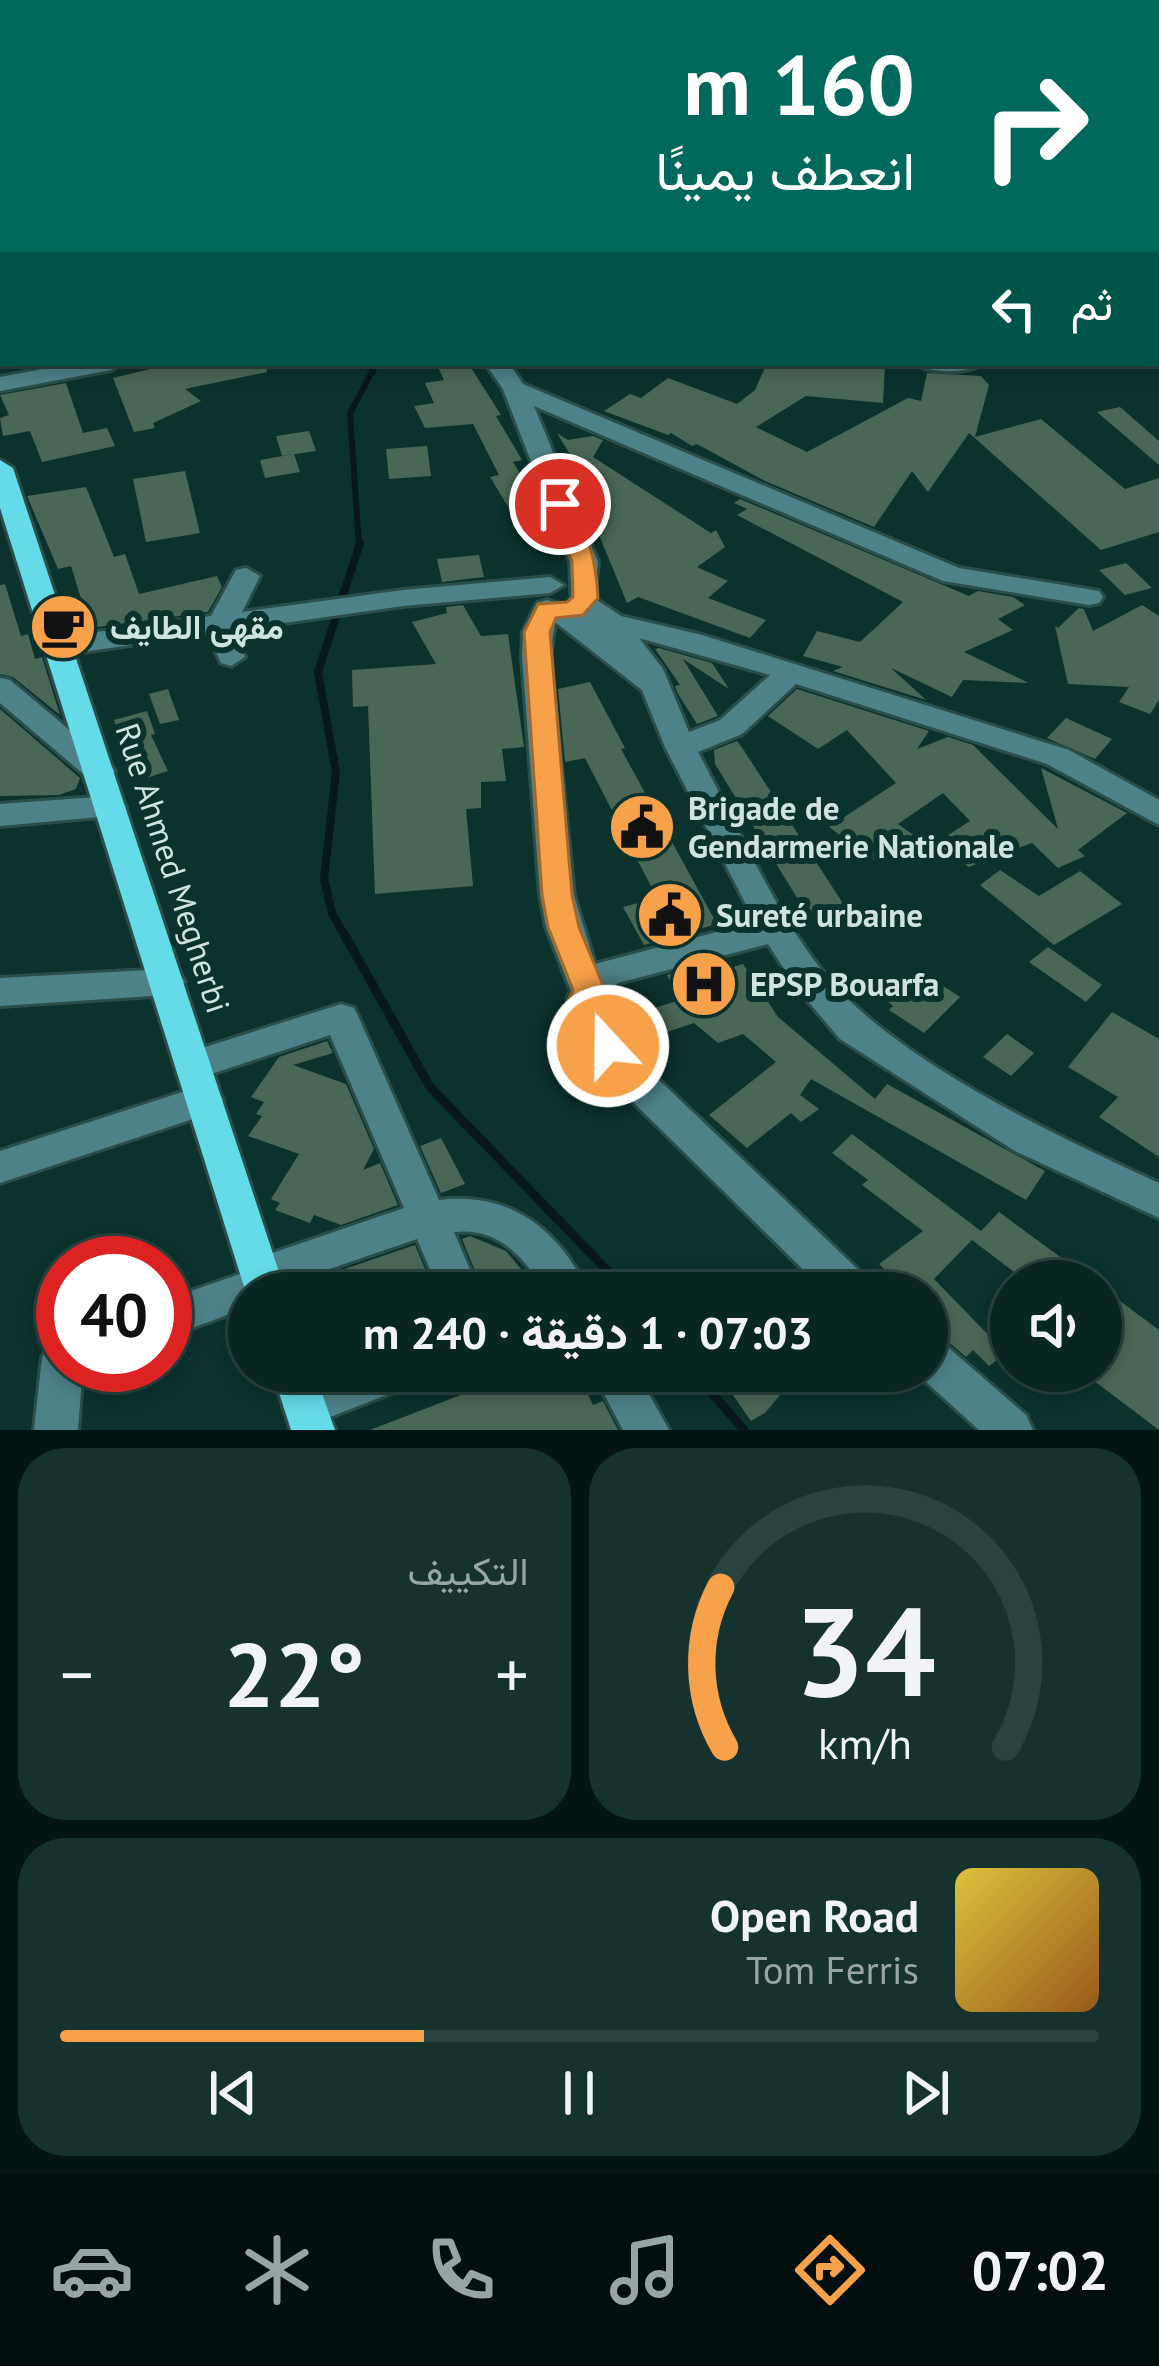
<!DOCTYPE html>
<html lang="ar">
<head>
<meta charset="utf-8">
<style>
	:root { --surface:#082622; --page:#16322f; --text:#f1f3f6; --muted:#98a5a5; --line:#294340; --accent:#f7a14a }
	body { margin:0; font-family:"PT Sans",Vazirmatn,sans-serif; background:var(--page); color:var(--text); direction:rtl; height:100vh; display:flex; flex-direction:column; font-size:45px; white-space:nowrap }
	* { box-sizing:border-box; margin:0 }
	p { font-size:39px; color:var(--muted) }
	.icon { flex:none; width:66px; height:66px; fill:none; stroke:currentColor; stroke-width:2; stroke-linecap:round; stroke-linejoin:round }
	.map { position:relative; height:1430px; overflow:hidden; direction:ltr }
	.sheet { display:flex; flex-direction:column; gap:18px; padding:18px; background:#041513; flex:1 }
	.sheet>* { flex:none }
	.top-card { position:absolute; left:0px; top:0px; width:1161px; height:366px; box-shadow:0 6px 18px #0003,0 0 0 3px var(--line); direction:rtl; background:#00695c; color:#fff; overflow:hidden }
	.buttons { position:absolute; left:990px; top:1260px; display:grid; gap:24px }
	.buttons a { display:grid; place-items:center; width:132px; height:132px; border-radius:50%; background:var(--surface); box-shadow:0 6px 18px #0003,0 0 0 3px var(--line); font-size:60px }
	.speed { position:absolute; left:36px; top:1236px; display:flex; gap:24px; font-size:60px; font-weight:700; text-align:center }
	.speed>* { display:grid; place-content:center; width:156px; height:156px; border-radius:50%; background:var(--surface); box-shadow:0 6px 18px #0003,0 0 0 3px var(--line); line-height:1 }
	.speed .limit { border:18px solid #d22; background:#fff; color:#111 }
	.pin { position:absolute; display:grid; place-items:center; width:102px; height:102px; color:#fff; margin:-51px; border:6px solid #fff; border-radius:50%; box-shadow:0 3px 12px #0007 }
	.me { position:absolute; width:132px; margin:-66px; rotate:339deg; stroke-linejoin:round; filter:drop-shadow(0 0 9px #0008) }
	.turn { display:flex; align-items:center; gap:42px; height:252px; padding:0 48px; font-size:54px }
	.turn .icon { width:156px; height:156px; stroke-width:2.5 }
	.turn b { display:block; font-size:84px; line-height:102px }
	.then { display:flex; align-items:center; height:114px; padding:0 48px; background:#0003; gap:24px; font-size:45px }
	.big { font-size:90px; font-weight:800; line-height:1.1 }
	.sheet .card { flex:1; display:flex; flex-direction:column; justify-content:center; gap:18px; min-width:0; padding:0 42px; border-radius:48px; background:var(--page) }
	.sheet .dial { align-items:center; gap:0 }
	.dial svg { height:312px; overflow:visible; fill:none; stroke:var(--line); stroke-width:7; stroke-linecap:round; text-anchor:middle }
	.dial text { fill:var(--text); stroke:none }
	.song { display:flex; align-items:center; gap:36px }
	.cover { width:144px; height:144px; border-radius:18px; background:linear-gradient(135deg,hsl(50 70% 55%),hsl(30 70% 35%)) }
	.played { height:12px; border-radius:6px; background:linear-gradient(90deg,var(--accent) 35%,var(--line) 35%) }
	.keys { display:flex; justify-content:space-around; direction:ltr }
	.heat { display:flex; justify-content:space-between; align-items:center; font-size:66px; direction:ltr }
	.sheet .tiles { flex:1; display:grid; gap:18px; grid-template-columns:1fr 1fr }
	.card:last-child { grid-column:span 2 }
	.trip { position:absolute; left:228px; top:1272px; width:720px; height:120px; border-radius:60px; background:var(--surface); box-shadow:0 6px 18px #0003,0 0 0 3px var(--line); font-weight:800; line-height:120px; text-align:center; direction:rtl }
	.tabs { display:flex; height:192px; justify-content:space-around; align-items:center; background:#030f0e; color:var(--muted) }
	.tabs .icon { width:84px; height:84px }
	.tabs .on { color:var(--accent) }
	.tabs b { font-size:54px; color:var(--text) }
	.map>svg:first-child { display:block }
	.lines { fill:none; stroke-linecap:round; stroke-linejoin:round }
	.stream-far2 { stroke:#08171e; stroke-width:6 }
	.stream-far1 { stroke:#08171e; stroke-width:8 }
	.stream { stroke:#08171e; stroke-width:9 }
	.building { fill:#496756 }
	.minor-casing { stroke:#2a4e49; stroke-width:6 }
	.major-casing { stroke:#2a4e49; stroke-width:6 }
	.minor { fill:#4e8289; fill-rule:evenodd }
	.major { fill:#65dae9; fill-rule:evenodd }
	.route { fill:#f7a14a; stroke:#a16930; stroke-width:3 }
	.labels { text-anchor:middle; stroke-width:12; stroke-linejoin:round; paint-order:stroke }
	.poi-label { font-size:33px; font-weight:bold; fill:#cfe3df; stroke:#0b322d; text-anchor:start }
	.street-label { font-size:33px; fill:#cfe3df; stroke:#0b322d }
</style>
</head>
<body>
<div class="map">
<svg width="1159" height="1430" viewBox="0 0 1159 1430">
	<rect width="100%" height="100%" fill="#0b322d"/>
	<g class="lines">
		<!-- stream-far2 -->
		<polyline class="stream-far2" points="359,546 350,413 377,363"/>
		<!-- stream-far1 -->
		<polyline class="stream-far1" points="344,935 332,913 324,879 336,772 318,672 360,543"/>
		<!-- stream -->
		<g class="stream">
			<polyline points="343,932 430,1087 629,1293"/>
			<polyline points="693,1371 744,1430"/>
		</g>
	</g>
	<!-- building -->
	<g class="building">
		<polygon points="175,363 266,363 267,372 185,389 201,401 153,423 155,428 134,432 113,378"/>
		<polygon points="436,363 468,363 501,415 496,416 522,460 513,462 550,524 522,530 490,477 499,475 473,424 425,428 414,406 434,403 425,383 444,380"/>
		<polygon points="767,363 885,365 883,403 806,396 756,427 807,452 908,398 921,401 927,373 981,376 989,385 975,437 1041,419 1125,489 1159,478 1159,532 1101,550 969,433 928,492 912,471 874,527 765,481 697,444 692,446 671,433 668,435 604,411 630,394 641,398 668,378 737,404 755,390"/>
		<polygon points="66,383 83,433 107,428 115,446 42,462 30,431 3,436 0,418 9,415 0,395"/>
		<polygon points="1120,407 1159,441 1159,465 1097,412"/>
		<polygon points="309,431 316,451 282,456 276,436"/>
		<polygon points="557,433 568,440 593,436 603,440 593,457 711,533 716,530 725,547 697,567 728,581 708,598 766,620 750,638 638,597 627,603 576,479 584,478"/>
		<polygon points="427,446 431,476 389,479 386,449"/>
		<polygon points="294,454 300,472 265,478 260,460"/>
		<polygon points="185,471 200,533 146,542 133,479"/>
		<polygon points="86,487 114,557 125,554 139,594 217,576 222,587 208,612 90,628 71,566 58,569 27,496"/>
		<polygon points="740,499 969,596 978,591 1013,597 1025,605 998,619 1013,630 964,652 1029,683 963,680 952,697 891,668 926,700 833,671 843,667 803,656 817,631 860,642 903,602 737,515 747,509 734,503"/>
		<polygon points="479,555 484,577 442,582 437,559"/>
		<polygon points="1126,563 1152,588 1125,595 1099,570"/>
		<polygon points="5,584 21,636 28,634 35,659 42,657 60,715 13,677 0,674 0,585"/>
		<polygon points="463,605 481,636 508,634 524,747 502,749 506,781 481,782 481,808 466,809 473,886 375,894 368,706 353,707 352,670 436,664 412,622 447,613 446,607"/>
		<polygon points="1142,605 1159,616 1159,700 1150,714 1119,702 1129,687 1068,684 1055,626 1058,628 1079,608 1084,609 1093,631"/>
		<polygon points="659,648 712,663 729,689 683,659 718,716 697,724 678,694 675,686 680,685 655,649"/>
		<polygon points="590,682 625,748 621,749 717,924 644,945 623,907 657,898 585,758 565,762 558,689"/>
		<polygon points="168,689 179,720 160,724 149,694"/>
		<polygon points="797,689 929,731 917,749 948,737 973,745 1058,829 1041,768 1127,813 1078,850 1085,856 1058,868 1032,843 969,867 936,843 970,821 943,793 898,824 923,842 904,855 897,850 878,863 829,827 896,783 847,730 818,749 768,716"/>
		<polygon points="0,709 80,778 76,789 59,795 0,796"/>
		<polygon points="147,711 155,734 151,735 168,771 134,782 119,747 122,746 114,720"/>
		<polygon points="1066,718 1112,739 1095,759 1047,738"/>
		<polygon points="737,741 743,749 853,919 821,928 815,918 810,919 715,764 714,750"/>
		<polygon points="1000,870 1039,896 1080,871 1122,904 1054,945 980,885"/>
		<polygon points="1048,947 1102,985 1086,1002 1029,962"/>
		<polygon points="743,964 778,1017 875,1099 887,1084 1045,1171 1026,1200 811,1079 800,1095 819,1109 801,1122 791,1113 747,1148 709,1115 776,1062 743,1034 718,1043 694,1023 661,1034 648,1010 680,1000 667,975 705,965 710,974"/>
		<polygon points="885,974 907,992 925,974 960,997 924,1033 889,1010 893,1006 869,985"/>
		<polygon points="1112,1012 1159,1039 1159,1157 1099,1117 1118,1097 1068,1067"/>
		<polygon points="1007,1034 1034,1053 1011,1076 983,1057"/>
		<polygon points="327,1041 333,1053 293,1065 346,1084 374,1149 363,1170 380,1163 398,1205 341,1225 314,1215 310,1223 275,1210 280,1203 271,1199 299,1154 248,1136 262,1116 256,1114 264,1102 251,1097 279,1057"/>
		<polygon points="852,1134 981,1231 999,1212 1093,1281 1026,1281 972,1240 934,1279 1006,1353 989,1366 973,1350 966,1357 945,1339 927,1333 927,1293 908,1293 879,1264 923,1231 862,1185 868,1180 832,1153"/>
		<polygon points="441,1138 465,1184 441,1193 420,1146"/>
		<polygon points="470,1236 506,1251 541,1293 484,1293 462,1239"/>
		<polygon points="415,1245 435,1293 321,1293 319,1286 309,1290 306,1282"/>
		<polygon points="1101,1287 1159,1330 1159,1430 1081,1371 1101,1371"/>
		<polygon points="523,1371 576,1371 593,1405 603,1401 618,1430 370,1430"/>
		<polygon points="716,1371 800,1371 765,1413 751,1421"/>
	</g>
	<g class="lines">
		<!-- minor casing -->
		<g class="minor-casing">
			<g id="minor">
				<polygon points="22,0 38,0 39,3 23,3"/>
				<polygon points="518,0 534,0 536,3 520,3"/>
				<polygon points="558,0 574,0 576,3 560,3"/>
				<rect x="1158" y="321" width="1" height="14"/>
				<polygon points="74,363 123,363 111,370 0,391 0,377"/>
				<path d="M485,363h24l14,21 436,184 140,23 4,6 -4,6 -10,2 -146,-24 -409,-175 64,156 -4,36 27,18 81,19 367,115 90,50v25l-112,-61 -251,-80 -54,50 -44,18c38,71 72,151 122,216 70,91 235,167 339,215v35l-144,-67 -175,-112 -44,-52 -28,-43 -150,39 -15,16 18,37 37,43 211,201 6,13h-48l-195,-192 -37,-45 -28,-57 4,-8 -25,-64 -6,-32 -18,-238 1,-25 14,-29 10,-3 25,8 -2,-46 -67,-173zM555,622l87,68 23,57 90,175 -160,42 -21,-69 -24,-238zM639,638l131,37 -50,45 -31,12 -26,-63z"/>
				<path d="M915,363h68c-15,11 -53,11 -68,0z"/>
				<polygon points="246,568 260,576 242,612 403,590 550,577 564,585 550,593 403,606 235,630 245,657 231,666 221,663 208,634 54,656 40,647 54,638 211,616 236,570"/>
				<polygon points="0,678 10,680 110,764 115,771 110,778 88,778 0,703"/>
				<polygon points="110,796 121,799 126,807 121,815 0,826 0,804"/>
				<polygon points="167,969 179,972 185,982 179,992 167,995 0,1006 0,978"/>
				<path d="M341,1004l13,4 5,10 80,182c71,-9 121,30 150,93h-43c-22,-36 -47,-66 -92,-61l26,61h-40l-23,-54 -134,46 -4,8h-30v14l-84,31v-38l75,-26 6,-12 158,-54 -74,-173 -137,45 -13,-5 -5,-10 5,-10z"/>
				<polygon points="204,1085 217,1089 223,1100 217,1111 0,1183 0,1151"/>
				<polygon points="927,1337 942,1342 1026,1415 1033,1430 979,1430 914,1371 927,1371"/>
				<polygon points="63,1339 63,1365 83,1365 78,1430 34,1430 42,1358 48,1344"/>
				<polygon points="346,1371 418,1371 412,1385 320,1421 305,1427 290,1421 283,1407 290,1393"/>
				<polygon points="592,1371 636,1371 669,1430 623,1430"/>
			</g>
		</g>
		<!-- major casing -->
		<g class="major-casing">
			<g id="major">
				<polygon points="0,460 13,468 286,1293 249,1293 249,1301 246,1293 0,508"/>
				<polygon points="272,1371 314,1371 335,1430 291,1430"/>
			</g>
		</g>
		<!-- minor -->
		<use href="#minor" class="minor"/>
		<!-- major -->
		<use href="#major" class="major"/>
	</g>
	<!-- route -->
	<path class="route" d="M560,497c27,11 37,75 38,101l-15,17 -27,3 -6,14 22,263 7,32 26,63 -4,9 24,47 -5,9 -12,4 -11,-4 -28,-56 4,-9 -25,-63 -6,-32 -18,-263 14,-28 29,-2 6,-5 -1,-35 -24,-58z"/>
	<!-- icons -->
	<defs>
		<g id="cafe-disc" transform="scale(3.45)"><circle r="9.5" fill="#f7a14a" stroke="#0b322d"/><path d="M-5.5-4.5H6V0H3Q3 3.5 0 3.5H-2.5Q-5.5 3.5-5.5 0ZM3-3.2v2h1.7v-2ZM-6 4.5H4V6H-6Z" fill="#111"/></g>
		<g id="civic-disc" transform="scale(3.45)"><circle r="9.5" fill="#f7a14a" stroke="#0b322d"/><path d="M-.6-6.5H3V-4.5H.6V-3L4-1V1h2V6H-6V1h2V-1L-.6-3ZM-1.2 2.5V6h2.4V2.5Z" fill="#111"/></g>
		<g id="hospital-disc" transform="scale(3.45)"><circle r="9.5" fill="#f7a14a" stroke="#0b322d"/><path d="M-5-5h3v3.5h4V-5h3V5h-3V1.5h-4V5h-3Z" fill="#111"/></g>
	</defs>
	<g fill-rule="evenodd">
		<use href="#cafe-disc" x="63" y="627"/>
		<use href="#civic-disc" x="642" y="827"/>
		<use href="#civic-disc" x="670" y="915"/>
		<use href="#hospital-disc" x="704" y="984"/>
	</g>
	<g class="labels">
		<!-- poi labels -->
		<g class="poi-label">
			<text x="110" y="639">مقهى الطايف</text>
			<text x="688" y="820">Brigade de<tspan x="688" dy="38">Gendarmerie Nationale</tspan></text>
			<text x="716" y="927">Sureté urbaine</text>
			<text x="750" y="996">EPSP Bouarfa</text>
		</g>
		<!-- street labels -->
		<g class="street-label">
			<text transform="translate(173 868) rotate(72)" y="12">Rue Ahmed Megherbi</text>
		</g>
	</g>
</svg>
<div class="buttons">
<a><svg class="icon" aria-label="sound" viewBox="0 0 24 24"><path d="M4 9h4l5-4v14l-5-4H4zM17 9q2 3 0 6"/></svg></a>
</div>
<div class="speed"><div class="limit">40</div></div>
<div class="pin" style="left:560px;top:504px;background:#d93025"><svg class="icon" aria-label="arrive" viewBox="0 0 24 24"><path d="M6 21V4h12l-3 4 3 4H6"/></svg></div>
<svg class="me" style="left:608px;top:1046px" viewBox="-20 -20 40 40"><circle r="17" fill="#f7a14a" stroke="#fff" stroke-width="3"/><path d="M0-11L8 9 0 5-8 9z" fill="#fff"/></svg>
<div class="trip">07:03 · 1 دقيقة · 240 m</div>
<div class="top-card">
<div class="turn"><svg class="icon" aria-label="right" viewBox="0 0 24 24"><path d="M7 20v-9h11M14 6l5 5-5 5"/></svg><div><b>160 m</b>انعطف يمينًا</div></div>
<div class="then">ثم<svg class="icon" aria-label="left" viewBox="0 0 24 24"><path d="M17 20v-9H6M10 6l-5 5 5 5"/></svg></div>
</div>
</div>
<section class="sheet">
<div class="tiles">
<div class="card dial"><svg viewBox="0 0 100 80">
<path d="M14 69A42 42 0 1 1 86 69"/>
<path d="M14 69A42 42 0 0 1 13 28" stroke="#f7a14a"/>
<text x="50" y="56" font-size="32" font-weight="700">34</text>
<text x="50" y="72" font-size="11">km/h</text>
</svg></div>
<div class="card"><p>التكييف</p>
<div class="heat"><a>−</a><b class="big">22°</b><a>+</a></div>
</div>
<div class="card">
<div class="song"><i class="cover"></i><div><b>Open Road</b><p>Tom Ferris</p></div></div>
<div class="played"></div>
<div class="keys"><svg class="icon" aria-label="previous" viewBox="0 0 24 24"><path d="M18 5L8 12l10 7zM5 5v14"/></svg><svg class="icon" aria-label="pause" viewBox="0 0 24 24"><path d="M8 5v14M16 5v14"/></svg><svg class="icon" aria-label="next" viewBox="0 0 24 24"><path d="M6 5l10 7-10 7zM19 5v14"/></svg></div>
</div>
</div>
</section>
<nav class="tabs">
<b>07:02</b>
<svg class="icon on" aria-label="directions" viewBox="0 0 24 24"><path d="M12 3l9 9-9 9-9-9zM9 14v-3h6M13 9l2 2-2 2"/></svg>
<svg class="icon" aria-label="music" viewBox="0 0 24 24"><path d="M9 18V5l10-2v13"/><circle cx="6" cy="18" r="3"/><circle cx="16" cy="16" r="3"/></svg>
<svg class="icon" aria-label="phone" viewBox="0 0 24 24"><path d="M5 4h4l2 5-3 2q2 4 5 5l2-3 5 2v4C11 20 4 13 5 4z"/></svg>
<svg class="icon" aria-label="climate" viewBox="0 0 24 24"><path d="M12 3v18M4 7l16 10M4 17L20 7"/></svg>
<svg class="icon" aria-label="car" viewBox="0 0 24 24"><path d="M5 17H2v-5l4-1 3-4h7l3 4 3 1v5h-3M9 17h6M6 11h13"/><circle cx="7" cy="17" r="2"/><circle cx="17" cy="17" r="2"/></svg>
</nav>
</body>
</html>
